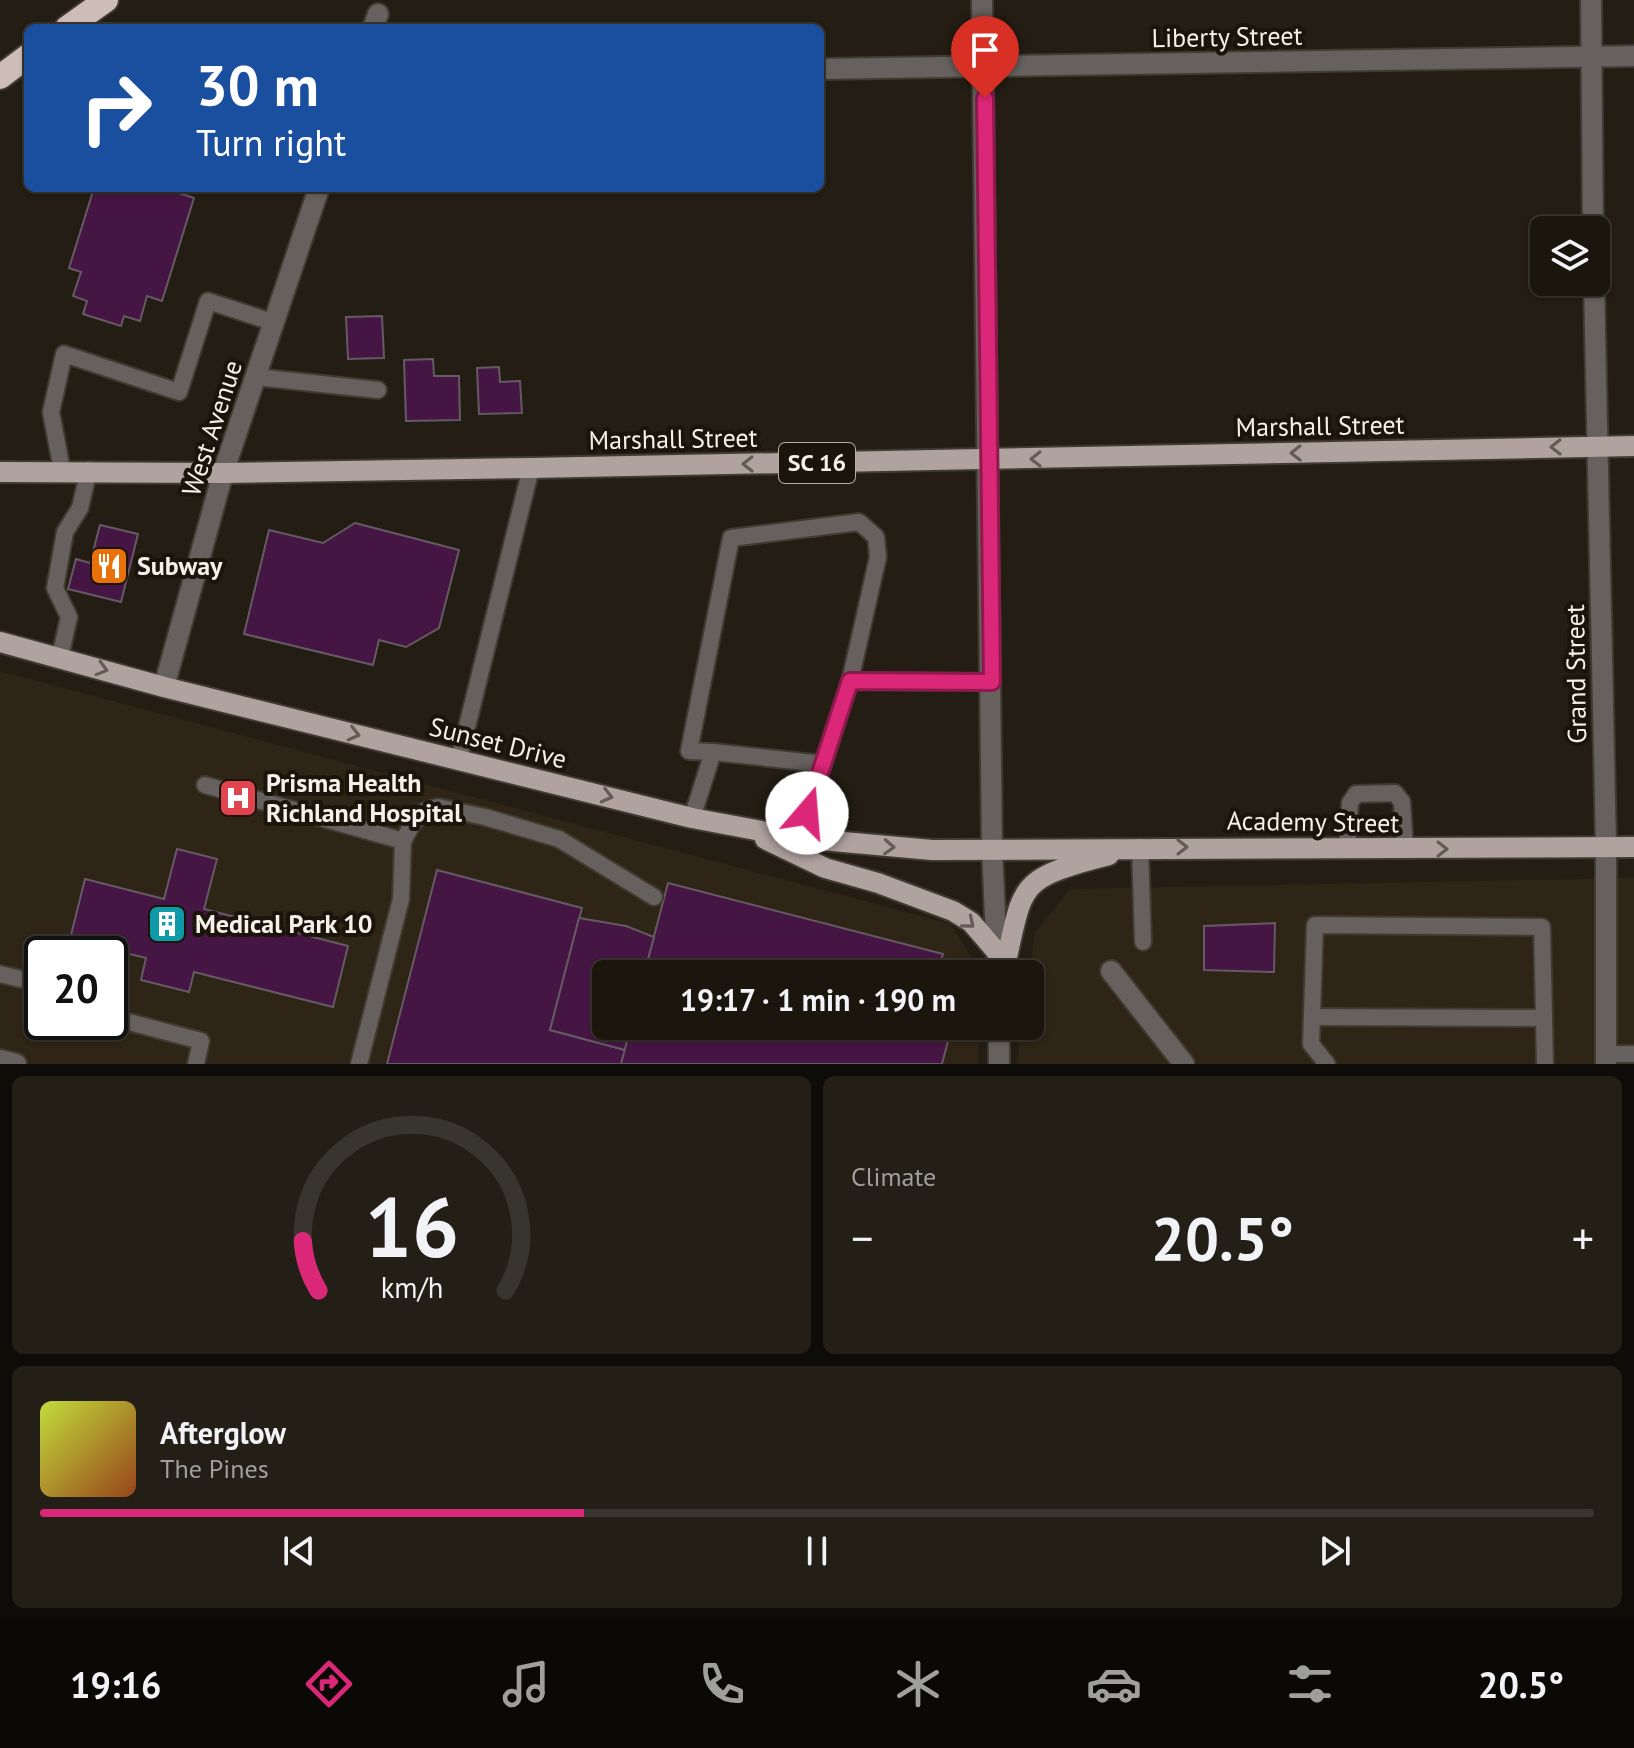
<!DOCTYPE html>
<html lang="en">
<head>
<meta charset="utf-8">
<style>
	:root { --surface:#1a160e; --page:#231f17; --text:#f1f3f6; --muted:#9f9f9e; --line:#38352e; --accent:#db2777 }
	body { margin:0; font-family:"PT Sans",sans-serif; background:var(--page); color:var(--text); height:100vh; display:flex; flex-direction:column; font-size:30px; white-space:nowrap }
	* { box-sizing:border-box; margin:0 }
	p { font-size:26px; color:var(--muted) }
	.icon { flex:none; width:44px; height:44px; fill:none; stroke:currentColor; stroke-width:2; stroke-linecap:round; stroke-linejoin:round }
	.map { position:relative; height:1064px; overflow:hidden }
	.side { display:flex; flex-direction:column; gap:12px; padding:12px; background:#0e0c08; flex:1 }
	.side>* { flex:none }
	.hud { position:absolute; left:24px; top:24px; width:800px; height:168px; border-radius:12px; box-shadow:0 2px 6px #0004,0 0 0 2px var(--line); background:#1a4fa0; color:#fff; overflow:hidden }
	.buttons { position:absolute; left:1530px; top:216px; display:grid; gap:16px }
	.buttons a { display:grid; place-items:center; width:80px; height:80px; border-radius:12px; background:var(--surface); box-shadow:0 2px 6px #0004,0 0 0 2px var(--line); font-size:40px }
	.speed { position:absolute; left:24px; top:936px; display:flex; gap:16px; font-size:40px; font-weight:700; text-align:center }
	.speed>* { display:grid; place-content:center; width:104px; height:104px; border-radius:50%; background:var(--surface); box-shadow:0 2px 6px #0004,0 0 0 2px var(--line); line-height:1 }
	.speed .limit { border:4px solid #111; border-radius:12px; background:#fff; color:#111 }
	.pin { position:absolute; display:grid; place-items:center; width:68px; height:68px; color:#fff; margin:-82px -34px; border-radius:50% 50% 50% 0; rotate:-45deg; box-shadow:0 0 8px #0007 }
	.pin .icon { rotate:45deg }
	.me { position:absolute; width:88px; margin:-44px; rotate:18deg; stroke-linejoin:round; filter:drop-shadow(0 0 6px #0008) }
	.turn { display:flex; align-items:center; gap:28px; height:168px; padding:0 40px; font-size:36px }
	.turn .icon { width:104px; height:104px; stroke-width:2.5 }
	.turn b { display:block; font-size:56px; line-height:68px }
	.big { font-size:60px; font-weight:600; line-height:1.1 }
	.side .widget { flex:1; display:flex; flex-direction:column; justify-content:center; gap:12px; min-width:0; padding:0 28px; border-radius:12px; background:var(--page) }
	.side .dial { align-items:center; gap:0 }
	.dial svg { height:208px; overflow:visible; fill:none; stroke:var(--line); stroke-width:7; stroke-linecap:round; text-anchor:middle }
	.dial text { fill:var(--text); stroke:none }
	.song { display:flex; align-items:center; gap:24px }
	.cover { width:96px; height:96px; border-radius:12px; background:linear-gradient(135deg,hsl(70 70% 55%),hsl(20 70% 35%)) }
	.played { height:8px; border-radius:4px; background:linear-gradient(90deg,var(--accent) 35%,var(--line) 35%) }
	.keys { display:flex; justify-content:space-around; direction:ltr }
	.heat { display:flex; justify-content:space-between; align-items:center; font-size:44px; direction:ltr }
	.side .tiles { flex:1; display:grid; gap:12px; grid-template-columns:1fr 1fr }
	.widget:last-child { grid-column:span 2 }
	.trip { position:absolute; left:592px; top:960px; width:452px; height:80px; border-radius:12px; background:var(--surface); box-shadow:0 2px 6px #0004,0 0 0 2px var(--line); font-weight:600; line-height:80px; text-align:center }
	.tab-bar { display:flex; height:128px; justify-content:space-around; align-items:center; background:#0a0906; color:var(--muted) }
	.tab-bar .icon { width:56px; height:56px }
	.tab-bar .selected { color:var(--accent) }
	.tab-bar b { font-size:36px; color:var(--text) }
	.map>svg:first-child { display:block }
	.built { fill:#2f2516; fill-rule:evenodd }
	.building { fill:#451643; stroke:#655a64; stroke-width:2 }
	.lines { fill:none; stroke-linecap:round; stroke-linejoin:round }
	.service-casing { stroke:#403b31; stroke-width:20 }
	.minor-casing { stroke:#403b31; stroke-width:24 }
	.primary-casing { stroke:#403b31; stroke-width:24 }
	.motorway-casing { stroke:#403b31; stroke-width:28 }
	.service { stroke:#66605e; stroke-width:16 }
	.minor { stroke:#66605e; stroke-width:20 }
	.primary { stroke:#b0a29f; stroke-width:20 }
	.motorway { stroke:#cebcb8; stroke-width:24 }
	.oneway { stroke:#655b54 }
	.route-casing { stroke:#8e194d; stroke-width:20 }
	.route { stroke:#db2777; stroke-width:14 }
	.labels { text-anchor:middle; stroke-width:8; stroke-linejoin:round; paint-order:stroke }
	.shield { fill:#1a140a; stroke:#b3aea7; stroke-width:2 }
	.shield-label { font-size:24px; font-weight:bold; fill:#f5f0ea }
	.street-label { font-size:26px; fill:#f5f0ea; stroke:#1a140a }
	.poi-label { font-size:26px; font-weight:bold; fill:#f5f0ea; stroke:#1a140a; text-anchor:start }
</style>
</head>
<body>
<div class="map">
<svg width="1634" height="1064" viewBox="0 0 1634 1064">
	<rect width="100%" height="100%" fill="#231d13"/>
	<!-- built -->
	<g class="built">
		<path d="M0,671l951,253 24,39 1,11h-370v52h373l-1,38h-978zM42,954h68v68h-68z"/>
		<polygon points="1634,878 1634,1064 1017,1064 1022,1026 1030,1026 1030,974 1035,932 1070,889"/>
	</g>
	<!-- building -->
	<g class="building">
		<polygon points="94,188 180,188 179,193 194,198 162,301 147,296 140,321 124,316 121,326 83,314 87,301 73,296 81,272 69,268"/>
		<polygon points="382,316 384,358 348,359 346,317"/>
		<polygon points="433,359 434,376 459,376 460,420 406,421 404,360"/>
		<polygon points="499,367 500,382 520,381 522,413 479,414 477,368"/>
		<polygon points="355,523 459,550 439,628 406,647 379,640 373,665 244,634 269,530 323,543"/>
		<polygon points="100,525 138,534 121,602 68,589 76,559 90,563"/>
		<polygon points="177,849 217,859 204,909 348,946 333,1007 194,972 189,992 141,980 146,958 70,939 85,879 164,899"/>
		<polygon points="437,870 582,908 550,1030 625,1050 621,1064 387,1064"/>
		<polygon points="668,883 943,954 937,974 644,974"/>
		<polygon points="579,918 626,926 654,937 644,974 606,974 606,1026 631,1026 625,1050 550,1030"/>
		<polygon points="1275,923 1274,972 1204,970 1204,926"/>
		<polygon points="631,1026 952,1026 942,1064 621,1064"/>
	</g>
	<g class="lines">
		<!-- service casing -->
		<g class="service-casing">
			<g id="service">
				<polyline points="256,377 378,390"/>
				<polyline points="62,470 51,412 64,354 179,392 208,301 275,323"/>
				<polyline points="60,657 69,617 55,588 65,532 80,508 89,470"/>
				<polyline points="713,752 823,764"/>
				<polyline points="459,759 531,468"/>
				<polyline points="205,785 403,841"/>
				<polyline points="692,818 713,752 689,751 731,538 859,522 876,537 878,557 850,681 992,682"/>
				<polyline points="799,838 850,681"/>
				<polyline points="1140,847 1143,942"/>
				<polyline points="1347,847 1350,803 1356,794 1395,793 1402,802 1405,849"/>
				<polyline points="0,974 42,984"/>
				<polyline points="110,1017 201,1041 196,1064"/>
				<polyline points="1312,1017 1544,1018"/>
				<polyline points="1605,1054 1634,1054"/>
				<polyline points="359,1064 401,899 403,841 413,823 425,811 438,807 485,817 559,839 654,897"/>
				<polyline points="1327,1064 1311,1044 1315,925 1542,927 1545,1064"/>
			</g>
		</g>
		<!-- minor casing -->
		<g class="minor-casing">
			<g id="minor">
				<polyline points="982,0 992,848 997,960"/>
				<polyline points="1591,0 1593,230"/>
				<polyline points="373,28 378,14"/>
				<polyline points="820,69 1634,56"/>
				<polyline points="1594,282 1606,847 1606,1064"/>
				<polyline points="164,687 223,473 319,188"/>
				<polyline points="1111,971 1184,1064"/>
				<polyline points="999,1026 999,1064"/>
				<polyline points="0,1060 16,1064"/>
			</g>
		</g>
		<!-- primary casing -->
		<g class="primary-casing">
			<g id="primary">
				<polyline points="0,472 223,473 531,468 1634,446"/>
				<polyline points="0,642 164,687 692,818 799,838 932,850 1634,847"/>
				<polyline points="765,839 825,868 878,883 953,911 971,922 996,951"/>
				<path d="M1003,974c22,-90 9,-94 106,-119"/>
			</g>
		</g>
		<!-- motorway casing -->
		<g class="motorway-casing">
			<g id="motorway">
				<polyline points="67,28 106,0"/>
				<polyline points="0,77 28,56"/>
			</g>
		</g>
		<!-- service -->
		<use href="#service" class="service"/>
		<!-- minor -->
		<use href="#minor" class="minor"/>
		<!-- primary -->
		<use href="#primary" class="primary"/>
		<!-- motorway -->
		<use href="#motorway" class="motorway"/>
	</g>
	<!-- one-way arrows -->
	<defs><path id="oneway-chevron" d="M-2-3.5L2.5 0L-2 3.5" fill="none" stroke-width="1.6" stroke-linecap="round" stroke-linejoin="round" transform="scale(2)"/></defs>
	<g class="oneway">
		<use href="#oneway-chevron" transform="translate(1556 447) rotate(179)"/>
		<use href="#oneway-chevron" transform="translate(1296 453) rotate(179)"/>
		<use href="#oneway-chevron" transform="translate(1036 459) rotate(179)"/>
		<use href="#oneway-chevron" transform="translate(748 464) rotate(179)"/>
		<use href="#oneway-chevron" transform="translate(102 669) rotate(16)"/>
		<use href="#oneway-chevron" transform="translate(354 734) rotate(14)"/>
		<use href="#oneway-chevron" transform="translate(607 796) rotate(14)"/>
		<use href="#oneway-chevron" transform="translate(889 847) rotate(3)"/>
		<use href="#oneway-chevron" transform="translate(1182 847)"/>
		<use href="#oneway-chevron" transform="translate(1442 849)"/>
		<use href="#oneway-chevron" transform="translate(969 923) rotate(40)"/>
	</g>
	<g class="lines">
		<!-- route casing -->
		<g class="route-casing">
			<polyline id="route" points="807,813 850,681 992,682 985,98"/>
		</g>
		<!-- route -->
		<use href="#route" class="route"/>
	</g>
	<!-- icons -->
	<defs>
		<g id="restaurant-square" transform="scale(2)"><rect x="-9" y="-9" width="18" height="18" rx="4" fill="#e8710a" stroke="#1a140a"/><path d="M-5-6h1v4h1v-4h1v4h1v-4h1v5L-1.5 .5V6h-2V.5L-5-1ZM5-6V6H3V1.5H1.5Q1.5-4 5-6Z" fill="#fff"/></g>
		<g id="hospital-square" transform="scale(2)"><rect x="-9" y="-9" width="18" height="18" rx="4" fill="#e0444e" stroke="#1a140a"/><path d="M-5-5h3v3.5h4V-5h3V5h-3V1.5h-4V5h-3Z" fill="#fff"/></g>
		<g id="building-square" transform="scale(2)"><rect x="-9" y="-9" width="18" height="18" rx="4" fill="#0f9aa8" stroke="#1a140a"/><path d="M-4-6H4V6H1V3H-1V6H-4ZM-2.5-4.3h1.7v1.8h-1.7ZM.8-4.3h1.7v1.8H.8ZM-2.5-1h1.7V.8h-1.7ZM.8-1h1.7V.8H.8Z" fill="#fff"/></g>
	</defs>
	<g fill-rule="evenodd">
		<use href="#restaurant-square" x="109" y="566"/>
		<use href="#hospital-square" x="238" y="798"/>
		<use href="#building-square" x="167" y="924"/>
	</g>
	<g class="labels">
		<!-- shield labels -->
		<rect class="shield" x="779" y="443" width="76" height="40" rx="6"/>
		<g class="shield-label">
			<text x="817" y="471">SC 16</text>
		</g>
		<!-- street labels -->
		<g class="street-label">
			<text transform="translate(1227 37) rotate(-1)" y="9">Liberty Street</text>
			<text transform="translate(1320 426) rotate(-1)" y="9">Marshall Street</text>
			<text transform="translate(212 428) rotate(-72)" y="9">West Avenue</text>
			<text transform="translate(673 439) rotate(-1)" y="9">Marshall Street</text>
			<text transform="translate(1576 674) rotate(-91)" y="9">Grand Street</text>
			<text transform="translate(498 743) rotate(14)" y="9">Sunset Drive</text>
			<text transform="translate(1313 822) rotate(1)" y="9">Academy Street</text>
		</g>
		<!-- poi labels -->
		<g class="poi-label">
			<text x="137" y="575">Subway</text>
			<text x="266" y="792">Prisma Health<tspan x="266" dy="30">Richland Hospital</tspan></text>
			<text x="195" y="933">Medical Park 10</text>
		</g>
	</g>
</svg>
<div class="buttons">
<a><svg class="icon" aria-label="layers" viewBox="0 0 24 24"><path d="M12 4l9 5-9 5-9-5zM3 14l9 5 9-5"/></svg></a>
</div>
<div class="speed"><div class="limit">20</div></div>
<div class="pin" style="left:985px;top:98px;background:#d93025"><svg class="icon" aria-label="arrive" viewBox="0 0 24 24"><path d="M6 21V4h12l-3 4 3 4H6"/></svg></div>
<svg class="me" style="left:807px;top:813px" viewBox="-20 -20 40 40"><circle r="19" fill="#fff"/><path d="M0-13L10 11 0 6-10 11z" fill="#db2777"/></svg>
<div class="trip">19:17 · 1 min · 190 m</div>
<div class="hud">
<div class="turn"><svg class="icon" aria-label="right" viewBox="0 0 24 24"><path d="M7 20v-9h11M14 6l5 5-5 5"/></svg><div><b>30 m</b>Turn right</div></div>
</div>
</div>
<section class="side">
<div class="tiles">
<div class="widget dial"><svg viewBox="0 0 100 80">
<path d="M14 69A42 42 0 1 1 86 69"/>
<path d="M14 69A42 42 0 0 1 8 50" stroke="#db2777"/>
<text x="50" y="56" font-size="32" font-weight="700">16</text>
<text x="50" y="72" font-size="11">km/h</text>
</svg></div>
<div class="widget"><p>Climate</p>
<div class="heat"><a>−</a><b class="big">20.5°</b><a>+</a></div>
</div>
<div class="widget">
<div class="song"><i class="cover"></i><div><b>Afterglow</b><p>The Pines</p></div></div>
<div class="played"></div>
<div class="keys"><svg class="icon" aria-label="previous" viewBox="0 0 24 24"><path d="M18 5L8 12l10 7zM5 5v14"/></svg><svg class="icon" aria-label="pause" viewBox="0 0 24 24"><path d="M8 5v14M16 5v14"/></svg><svg class="icon" aria-label="next" viewBox="0 0 24 24"><path d="M6 5l10 7-10 7zM19 5v14"/></svg></div>
</div>
</div>
</section>
<nav class="tab-bar">
<b>19:16</b>
<svg class="icon selected" aria-label="directions" viewBox="0 0 24 24"><path d="M12 3l9 9-9 9-9-9zM9 14v-3h6M13 9l2 2-2 2"/></svg>
<svg class="icon" aria-label="music" viewBox="0 0 24 24"><path d="M9 18V5l10-2v13"/><circle cx="6" cy="18" r="3"/><circle cx="16" cy="16" r="3"/></svg>
<svg class="icon" aria-label="phone" viewBox="0 0 24 24"><path d="M5 4h4l2 5-3 2q2 4 5 5l2-3 5 2v4C11 20 4 13 5 4z"/></svg>
<svg class="icon" aria-label="climate" viewBox="0 0 24 24"><path d="M12 3v18M4 7l16 10M4 17L20 7"/></svg>
<svg class="icon" aria-label="car" viewBox="0 0 24 24"><path d="M5 17H2v-5l4-1 3-4h7l3 4 3 1v5h-3M9 17h6M6 11h13"/><circle cx="7" cy="17" r="2"/><circle cx="17" cy="17" r="2"/></svg>
<svg class="icon" aria-label="filters" viewBox="0 0 24 24"><path d="M4 7h16M4 17h16"/><circle cx="9" cy="7" r="2"/><circle cx="15" cy="17" r="2"/></svg>
<b>20.5°</b>
</nav>
</body>
</html>
